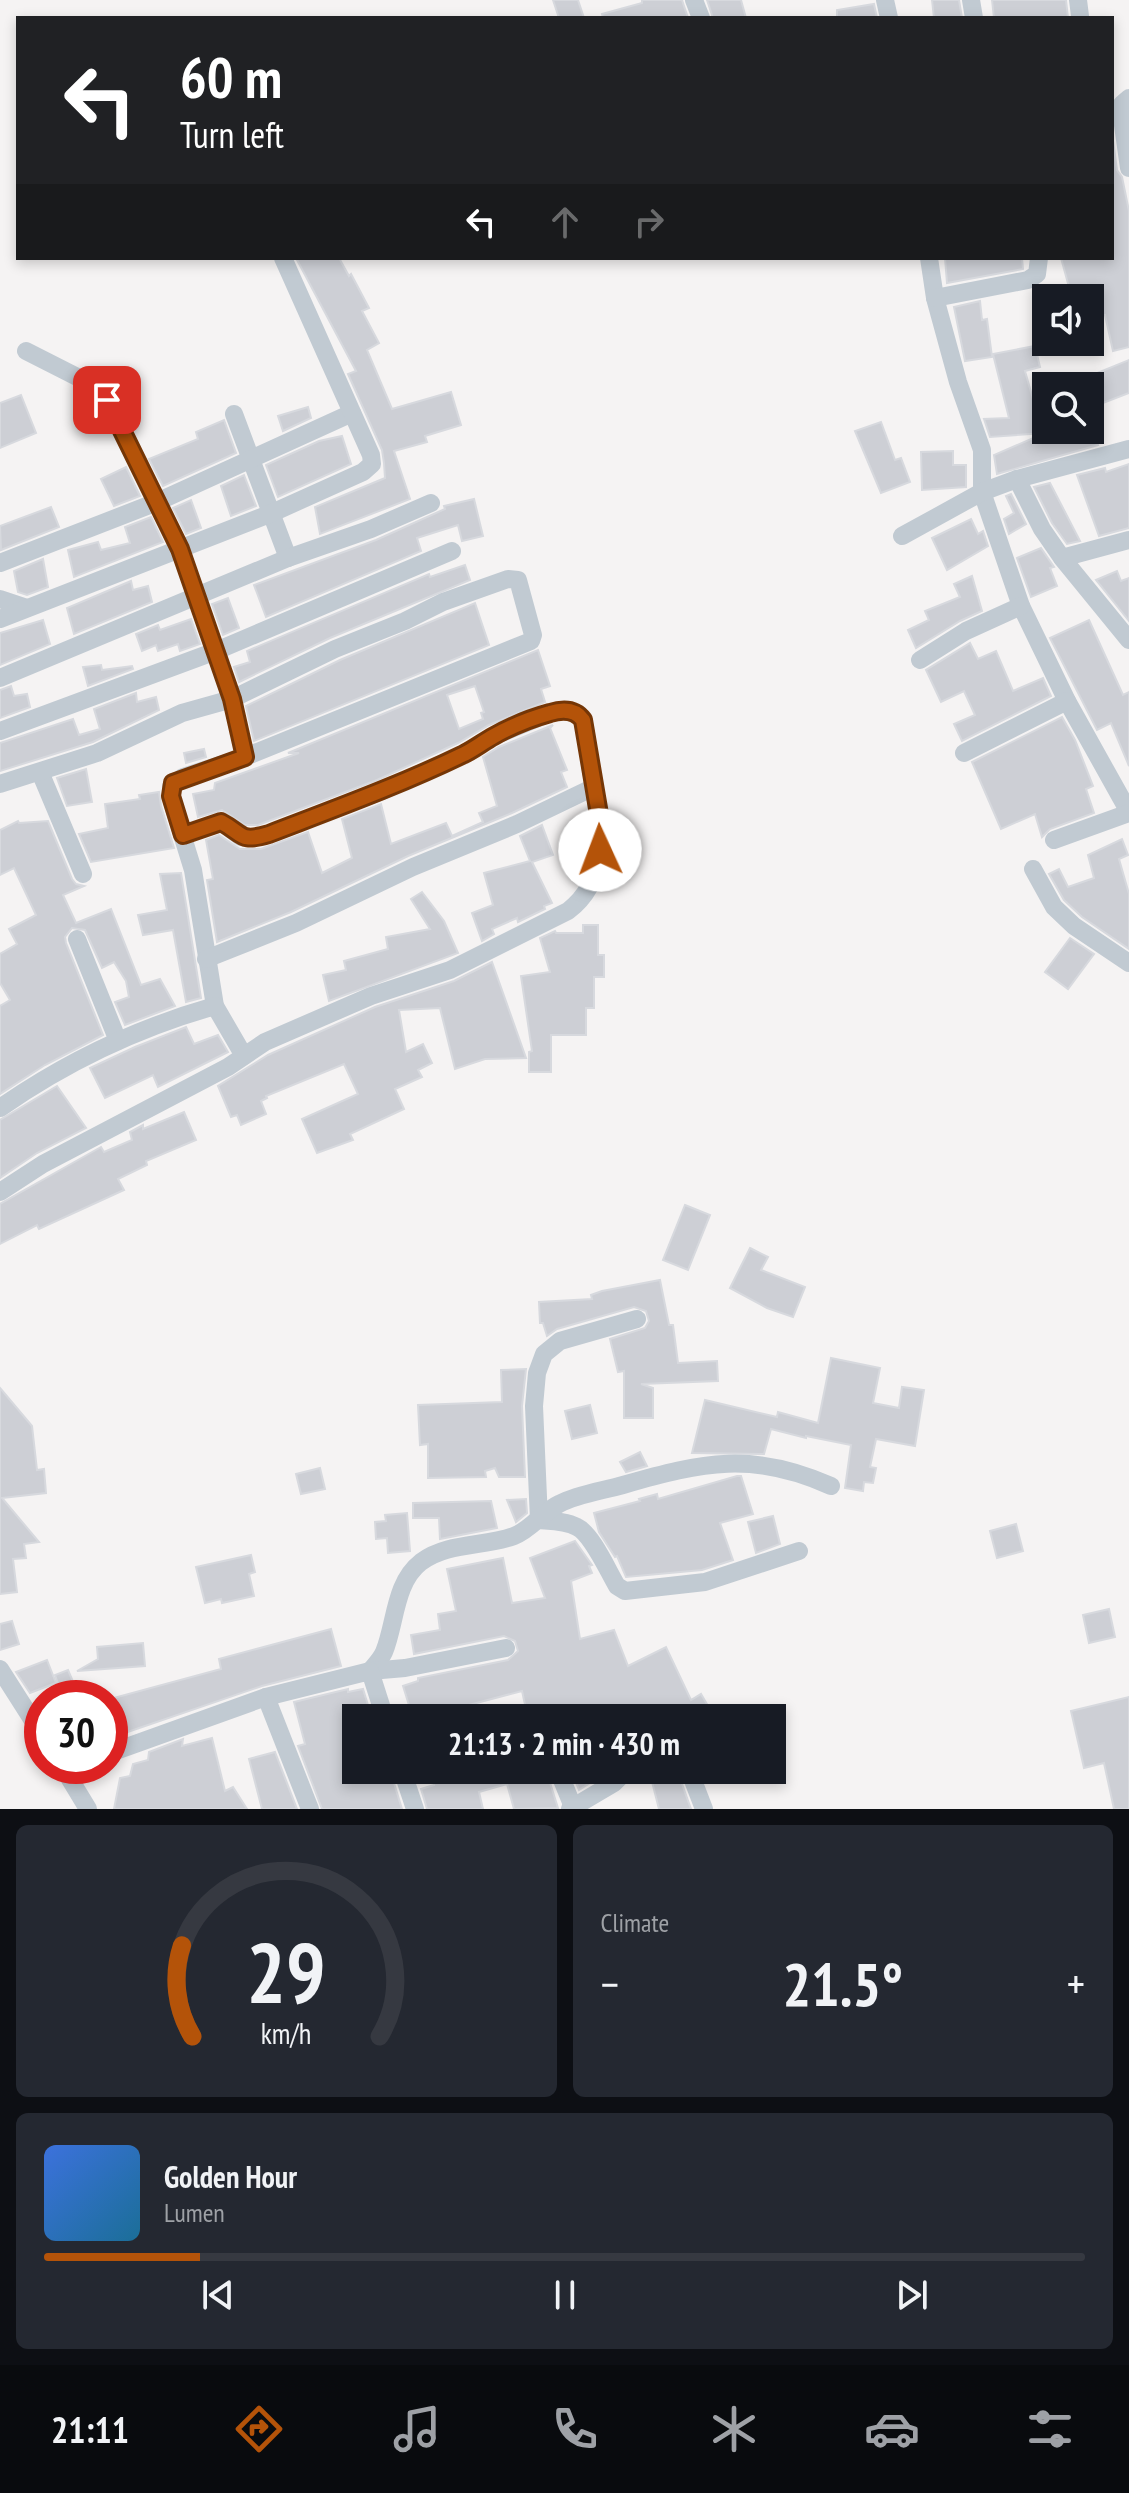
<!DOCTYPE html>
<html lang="en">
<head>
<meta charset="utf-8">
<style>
	:root { --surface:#171b24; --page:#242831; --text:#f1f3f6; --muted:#9ea1a6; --line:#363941; --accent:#b45309 }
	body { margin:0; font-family:"PT Sans Narrow",sans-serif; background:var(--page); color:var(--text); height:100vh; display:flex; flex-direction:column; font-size:30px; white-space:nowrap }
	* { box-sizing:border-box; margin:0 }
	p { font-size:26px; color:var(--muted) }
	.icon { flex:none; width:44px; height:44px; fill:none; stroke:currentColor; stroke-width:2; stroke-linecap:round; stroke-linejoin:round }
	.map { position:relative; height:1809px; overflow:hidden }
	.sheet { display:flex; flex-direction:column; gap:16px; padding:16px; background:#0d0f14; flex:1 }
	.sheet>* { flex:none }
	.guide { position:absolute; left:16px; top:16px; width:1098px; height:244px; border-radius:0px; box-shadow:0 4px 12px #0003; background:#202124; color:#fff; overflow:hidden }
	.tools { position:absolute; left:1032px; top:284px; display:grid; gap:16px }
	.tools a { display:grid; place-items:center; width:72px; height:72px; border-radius:0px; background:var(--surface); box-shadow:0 4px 12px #0003; font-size:40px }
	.speed { position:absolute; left:24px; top:1680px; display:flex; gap:16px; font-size:40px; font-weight:700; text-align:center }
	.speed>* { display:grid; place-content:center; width:104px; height:104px; border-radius:50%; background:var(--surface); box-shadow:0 4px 12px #0003; line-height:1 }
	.speed .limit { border:12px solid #d22; background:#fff; color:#111 }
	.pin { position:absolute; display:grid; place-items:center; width:68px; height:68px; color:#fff; margin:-34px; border-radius:16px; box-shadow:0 4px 12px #0006 }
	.me { position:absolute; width:88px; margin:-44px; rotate:358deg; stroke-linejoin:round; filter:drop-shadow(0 0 6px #0008) }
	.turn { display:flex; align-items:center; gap:28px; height:168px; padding:0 32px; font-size:36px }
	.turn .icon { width:104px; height:104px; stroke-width:2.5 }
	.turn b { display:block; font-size:56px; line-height:68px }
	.lanes { display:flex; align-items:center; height:76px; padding:0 32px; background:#0003; justify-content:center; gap:40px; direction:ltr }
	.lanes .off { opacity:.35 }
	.big { font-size:60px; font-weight:700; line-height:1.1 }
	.sheet .card { flex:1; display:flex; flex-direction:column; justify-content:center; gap:12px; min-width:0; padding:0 28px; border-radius:12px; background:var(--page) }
	.sheet .dial { align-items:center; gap:0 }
	.dial svg { height:208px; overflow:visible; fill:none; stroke:var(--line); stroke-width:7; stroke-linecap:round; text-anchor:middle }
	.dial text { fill:var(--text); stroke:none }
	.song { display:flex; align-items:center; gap:24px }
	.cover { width:96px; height:96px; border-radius:12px; background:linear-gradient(135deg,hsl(220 70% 55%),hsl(200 70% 35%)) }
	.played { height:8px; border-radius:4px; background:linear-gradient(90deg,var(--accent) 15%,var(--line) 15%) }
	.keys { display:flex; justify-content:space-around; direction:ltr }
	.heat { display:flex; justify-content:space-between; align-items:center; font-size:44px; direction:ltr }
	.sheet .tiles { flex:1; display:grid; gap:16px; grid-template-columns:1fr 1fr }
	.card:last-child { grid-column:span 2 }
	.trip { position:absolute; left:342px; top:1704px; width:444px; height:80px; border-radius:0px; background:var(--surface); box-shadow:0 4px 12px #0003; font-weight:700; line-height:80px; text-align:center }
	.tab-bar { display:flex; height:128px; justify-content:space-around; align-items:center; background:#090b0e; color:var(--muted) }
	.tab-bar .icon { width:56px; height:56px }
	.tab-bar .selected { color:var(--accent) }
	.tab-bar b { font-size:36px; color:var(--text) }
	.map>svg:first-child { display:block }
	.building { fill:#cdcfd5; stroke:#d7d9de; stroke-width:2; fill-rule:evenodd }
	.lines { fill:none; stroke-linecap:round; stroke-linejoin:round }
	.street { stroke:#c1cad2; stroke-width:18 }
	.route-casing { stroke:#753606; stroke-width:20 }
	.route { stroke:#b45309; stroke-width:14 }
</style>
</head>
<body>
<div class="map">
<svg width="1129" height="1809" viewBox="0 0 1129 1809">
	<rect width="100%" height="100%" fill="#f5f3f3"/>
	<!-- building -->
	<g class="building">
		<polygon points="553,0 578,0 584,18 559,18"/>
		<polygon points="642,0 682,0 688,18 603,18 602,14 642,3"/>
		<polygon points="707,0 741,0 746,18 713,18"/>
		<polygon points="932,0 959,0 962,18 934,18"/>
		<polygon points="992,0 1066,0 1068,18 994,18"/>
		<polygon points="874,4 877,18 837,18 837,10"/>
		<polygon points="1112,133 1117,170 1122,177 1129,211 1129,347 1113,351 1105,315 1090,318 1090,298 1072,298 1061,258 1112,258"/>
		<polygon points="296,258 339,258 349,276 351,274 369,308 362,311 379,343 367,350 392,409 451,392 461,425 425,436 427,442 394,451 410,499 320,534 315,507 385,478 384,463 382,450 348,374 356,371"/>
		<polygon points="945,258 1022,258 1023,269 947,283"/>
		<polygon points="980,301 982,320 987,319 992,357 965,361 954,307"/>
		<polygon points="1035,346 1040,367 1025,371 1033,399 1046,394 1046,439 1093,428 1098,445 997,474 994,455 1045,433 990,437 984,419 1009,418 993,354"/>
		<polygon points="1129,360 1129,393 1090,408 1090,376"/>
		<polygon points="21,395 36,433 0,448 0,403"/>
		<polygon points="308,407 311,418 283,431 278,416"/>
		<polygon points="224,420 236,453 163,486 149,459 198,439 196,432"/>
		<polygon points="881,422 895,460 901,458 910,482 881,493 855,431"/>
		<polygon points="342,436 351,464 278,497 266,465 319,441"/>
		<polygon points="953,451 953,465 966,465 966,487 922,490 921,452"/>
		<polygon points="1129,464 1129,528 1099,536 1077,475 1105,468 1106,472"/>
		<polygon points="126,467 140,496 114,506 101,479"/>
		<polygon points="244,475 256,506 231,516 221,486"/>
		<polygon points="1050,483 1080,541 1067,544 1052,523 1034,487"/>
		<polygon points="1011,494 1026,524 1009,534 1004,519 1014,513 1006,496"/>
		<polygon points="474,499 483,536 462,541 458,525 417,538 421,551 266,617 254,585 376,540 445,509 444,506"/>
		<polygon points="191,500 201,528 186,534 173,508"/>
		<polygon points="51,507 59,527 1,550 0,526"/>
		<polygon points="151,517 163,542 74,577 68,550 98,542 101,550 130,543 125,527"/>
		<polygon points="971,519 978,534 983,531 988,546 947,570 932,538"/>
		<polygon points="1041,548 1054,567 1050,568 1057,586 1031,597 1017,558"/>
		<polygon points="43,559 48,587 27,595 18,592 14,571"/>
		<polygon points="465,565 470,580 330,638 239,682 234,667 250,662 247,651 429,574 430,577"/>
		<polygon points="1117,571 1121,581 1129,578 1129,621 1096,580"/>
		<polygon points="972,576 982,611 960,621 916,648 908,630 929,620 925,611 960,597 954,584"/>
		<polygon points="131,581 133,590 148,586 152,602 74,634 67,608"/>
		<polygon points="228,598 239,628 223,635 212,604"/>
		<polygon points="475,603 489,645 254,741 246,706 340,660"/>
		<polygon points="191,619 200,644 180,651 178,644 158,651 156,645 142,651 136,634 158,625 160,630"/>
		<polygon points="43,620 50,644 0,665 0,633"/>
		<polygon points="1089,620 1123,695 1129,692 1129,766 1111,723 1097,730 1050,638"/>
		<polygon points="970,643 978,659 996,651 1013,691 1043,678 1051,696 962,741 954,724 975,715 964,691 941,702 926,670"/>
		<path d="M538,650l12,36 -9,3 4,13 -56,23 -31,18 -81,37 -119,45h-13l-23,-15 -24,7 -5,-23 21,-4 1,-7 84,-30h-11zM475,686l9,26 -3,1 2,6 -24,10 -12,-34z"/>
		<polygon points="101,665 102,670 132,666 133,669 88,686 83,667"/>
		<polygon points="11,686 14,696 27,694 30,707 0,718 0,690"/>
		<polygon points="136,693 137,702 156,697 159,710 93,742 0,771 0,743 73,719 79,735 100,729 94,709"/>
		<polygon points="1062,717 1075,740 1093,786 1086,789 1094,813 1050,829 1042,837 1035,814 1001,829 972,762"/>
		<polygon points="553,725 550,728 567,770 561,772 567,787 512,813 408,856 291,912 217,942 207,880 213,879 206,840 219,835 240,849 261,849 308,832 322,873 352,858 342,819 381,804 391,844 446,823 452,836 483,822 479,813 497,806 483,757 499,747"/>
		<polygon points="204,749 206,757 186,763 184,753"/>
		<polygon points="86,769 92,802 67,806 57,778"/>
		<polygon points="159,792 161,806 174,848 91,862 79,834 108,828 105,804 140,799 139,795"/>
		<polygon points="18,821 19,823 48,821 72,879 76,884 84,886 63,895 76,923 111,909 141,985 160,979 175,1006 125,1025 115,1002 129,997 126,981 114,962 102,968 85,930 72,928 65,937 66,943 103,1035 45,1065 0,1094 0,1006 10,1000 0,983 0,954 17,944 9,929 36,915 14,868 0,875 0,830"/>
		<polygon points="542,825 553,855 532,862 552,903 544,906 545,909 518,922 517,918 492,929 494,934 482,941 472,913 493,905 484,873 530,861 520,836"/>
		<polygon points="1122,839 1128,855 1119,859 1129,894 1129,949 1082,917 1064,900 1049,874 1059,869 1068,887 1094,878 1088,855"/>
		<polygon points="181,873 201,998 186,1002 173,930 143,935 138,915 167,910 160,874"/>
		<polygon points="422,892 444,921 458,953 329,1001 323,975 346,970 344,961 388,949 386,937 430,929 411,899"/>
		<polygon points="583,925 598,925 598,955 604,955 604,977 594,977 594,1008 586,1008 586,1035 551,1035 551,1072 529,1072 529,1052 532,1051 521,976 550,972 540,938 555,931 556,933 583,933"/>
		<polygon points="1070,938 1094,954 1068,989 1045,972"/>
		<polygon points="492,962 526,1058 485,1059 455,1069 440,1008 399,1010 406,1052 423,1044 432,1063 418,1070 422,1077 395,1089 404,1109 350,1134 353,1140 317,1153 302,1119 358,1094 344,1064 266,1096 267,1098 261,1101 266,1114 241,1125 237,1115 231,1117 218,1086 268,1055 375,1007 454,981"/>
		<polygon points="186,1027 194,1044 218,1035 228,1052 158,1087 153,1075 105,1098 90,1068 135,1047"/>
		<polygon points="57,1086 86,1128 37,1153 0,1178 0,1120"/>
		<polygon points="184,1112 196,1140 146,1161 147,1165 118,1179 124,1190 39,1229 37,1225 0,1244 0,1204 101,1147 104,1152 132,1140 130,1132 143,1125 143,1129"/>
		<polygon points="685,1205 710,1215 688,1270 663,1260"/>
		<polygon points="750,1248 768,1257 761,1270 805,1287 793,1317 767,1308 730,1288"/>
		<polygon points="660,1280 669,1325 673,1325 678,1363 717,1361 718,1381 641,1384 653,1388 653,1418 624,1418 624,1371 618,1372 610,1339 645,1328 649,1321 646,1311 634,1307 557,1329 547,1336 543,1323 540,1323 539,1302 592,1299 591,1295 602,1291"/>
		<polygon points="831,1358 880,1368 873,1403 899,1408 902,1387 924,1390 915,1446 876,1439 870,1467 876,1468 873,1483 864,1482 863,1491 845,1488 851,1445 806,1436 806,1438 771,1429 764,1454 692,1453 705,1400 777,1417 778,1412 818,1423"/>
		<polygon points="526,1369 522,1406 525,1477 499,1477 495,1468 485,1471 486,1477 428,1478 428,1444 420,1445 418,1405 502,1402 501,1370"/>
		<polygon points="0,1388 32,1426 37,1470 44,1469 46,1493 2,1498 39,1542 24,1544 26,1558 13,1559 17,1592 0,1594"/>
		<polygon points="590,1405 597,1433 572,1439 565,1411"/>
		<polygon points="640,1452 647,1466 626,1472 620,1462"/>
		<polygon points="320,1468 325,1489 301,1494 296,1474"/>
		<polygon points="737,1476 741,1476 753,1514 720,1523 733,1560 702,1570 626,1577 617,1556 615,1557 599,1532 594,1513 640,1501 639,1499 657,1494 658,1499"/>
		<polygon points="526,1499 527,1513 516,1522 507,1500"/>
		<polygon points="491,1501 497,1528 440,1539 439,1518 413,1518 413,1503"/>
		<polygon points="407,1513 410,1551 388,1553 387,1538 376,1539 375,1522 386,1521 385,1515"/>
		<polygon points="773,1516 780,1544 756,1553 748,1522"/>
		<polygon points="1016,1524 1023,1551 997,1558 990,1531"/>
		<polygon points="575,1541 592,1565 589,1566 592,1573 571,1581 580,1639 614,1630 628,1666 666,1647 691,1700 701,1694 715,1718 528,1718 522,1691 465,1706 468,1718 413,1718 403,1686 418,1681 418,1678 508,1660 518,1651 515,1641 504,1636 414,1654 411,1635 440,1630 438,1614 456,1611 447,1569 503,1558 512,1603 545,1598 530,1558"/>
		<polygon points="251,1555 255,1572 249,1574 254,1596 222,1603 221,1599 205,1603 196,1567"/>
		<polygon points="1109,1609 1115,1637 1089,1643 1083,1615"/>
		<polygon points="12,1621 19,1644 0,1650 0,1624"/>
		<polygon points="331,1629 341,1666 262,1686 110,1738 110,1699 221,1669 219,1659"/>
		<polygon points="143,1643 145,1666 77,1671 98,1659 97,1647"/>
		<polygon points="47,1660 56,1683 30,1693 16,1672"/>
		<polygon points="68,1670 74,1684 60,1689 55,1675"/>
		<polygon points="348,1689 348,1692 363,1689 372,1718 356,1718 356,1725 343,1728 351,1770 390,1770 402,1809 322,1809 298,1746 305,1744 294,1702"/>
		<polygon points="1129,1697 1129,1809 1114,1809 1104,1763 1084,1768 1071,1711"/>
		<polygon points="212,1738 225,1791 233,1787 247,1809 114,1809 120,1778 130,1776 133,1764 148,1760 149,1752 183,1739 182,1746"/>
		<polygon points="275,1752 297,1809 262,1809 249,1759"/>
		<polygon points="429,1770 456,1770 458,1777 485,1770 546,1770 558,1808 514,1809 507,1784 479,1792 483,1809 427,1809 421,1789 434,1785"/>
		<polygon points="571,1770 610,1770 579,1790"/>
		<polygon points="649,1770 677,1770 691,1809 659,1809"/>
	</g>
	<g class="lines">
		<!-- street -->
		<g class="street">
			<polyline points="694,0 701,18"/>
			<polyline points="885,0 889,18"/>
			<polyline points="971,0 974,18"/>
			<polyline points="1078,0 1080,16"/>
			<polyline points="1129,98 1122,104 1121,111 1129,168"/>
			<polyline points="929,258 935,298 958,382 982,450 982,492 1021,606 1067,701 1129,812"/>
			<polyline points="935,298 1028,280 1037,274 1039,258"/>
			<polyline points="26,351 93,385 107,400 180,549 232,699 245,757"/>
			<polyline points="234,414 288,558"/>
			<polyline points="1017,479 1042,529 1062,558 1129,640"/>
			<polyline points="902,536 982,492 1017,479 1129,449"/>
			<polyline points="1062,558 1129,540"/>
			<polyline points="0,563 157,502 352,413"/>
			<polyline points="0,599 27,608"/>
			<polyline points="0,619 272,513 363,472 372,464 371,455 283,258"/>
			<polyline points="920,660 966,631 1021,606"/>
			<polyline points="0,678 288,558 371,529 431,503"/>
			<polyline points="0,731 216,651 452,551"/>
			<polyline points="964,753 1067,701"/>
			<polyline points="40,772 83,874"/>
			<polyline points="0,784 97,753 182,713 232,699 335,649 405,621 443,602 508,579 518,580 533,635 531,641 245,757 183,777 171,787 172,802 193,870 215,1006 244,1056"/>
			<polyline points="1054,840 1129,813"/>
			<polyline points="1033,869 1054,907 1074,926 1129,963"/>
			<polyline points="77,939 118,1041"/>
			<polyline points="206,959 296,923 413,867 517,824 594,787"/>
			<path d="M0,1108c66,-46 137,-80 215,-102"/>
			<path d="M0,1192l43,-28 185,-97 37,-25 106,-46 79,-26 118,-59c45,-35 31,-86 24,-135 -4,-18 -4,-38 -9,-56l-4,-6 -13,-4 -16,3 -56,23 -30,18 -82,37 -122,46h-19l-20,-15 -38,13"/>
			<path d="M637,1319l-77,22 -16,13 -7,19 -3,33 5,114c12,1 27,1 38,7 15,7 31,44 40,59l8,5 80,-9 94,-31"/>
			<polyline points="0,1669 42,1735"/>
			<path d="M370,1671c5,-6 11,-12 14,-19 12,-29 10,-69 37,-90 27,-20 63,-15 93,-26 18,-7 28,-24 45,-32 19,-10 43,-13 64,-19 80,-23 130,-34 208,1"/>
			<polyline points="370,1671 405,1668 506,1648"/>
			<polyline points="266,1697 310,1809"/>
			<polyline points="110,1753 266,1697 370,1671 385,1718"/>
			<polyline points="62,1766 88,1809"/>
			<polyline points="402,1770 415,1809"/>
			<polyline points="558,1770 573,1807"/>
			<polyline points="689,1770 704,1809"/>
			<polyline points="570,1809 614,1783 627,1770"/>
		</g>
	</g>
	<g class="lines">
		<!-- route casing -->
		<g class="route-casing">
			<path id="route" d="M107,400l73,149 52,150 13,58 -72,26 -2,13 12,39 38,-13c23,12 18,21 48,12 65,-25 131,-49 193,-79 11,-5 21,-13 32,-19 16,-9 38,-18 56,-23 13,-4 25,-4 33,7l18,106 -1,24"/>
		</g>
		<!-- route -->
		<use href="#route" class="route"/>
	</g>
</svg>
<div class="tools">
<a><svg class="icon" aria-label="sound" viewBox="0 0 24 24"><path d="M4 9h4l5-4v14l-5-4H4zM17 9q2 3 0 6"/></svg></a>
<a><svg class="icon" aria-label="search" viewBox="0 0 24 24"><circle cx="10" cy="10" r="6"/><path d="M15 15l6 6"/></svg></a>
</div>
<div class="speed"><div class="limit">30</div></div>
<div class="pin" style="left:107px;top:400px;background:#d93025"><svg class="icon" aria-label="arrive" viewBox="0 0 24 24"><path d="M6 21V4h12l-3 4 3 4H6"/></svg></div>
<svg class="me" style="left:600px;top:850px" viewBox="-20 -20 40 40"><circle r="19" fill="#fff"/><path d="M0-13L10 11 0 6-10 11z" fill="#b45309"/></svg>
<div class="trip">21:13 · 2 min · 430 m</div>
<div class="guide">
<div class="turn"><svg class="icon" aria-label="left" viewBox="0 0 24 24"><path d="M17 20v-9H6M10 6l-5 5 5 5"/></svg><div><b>60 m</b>Turn left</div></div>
<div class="lanes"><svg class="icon" aria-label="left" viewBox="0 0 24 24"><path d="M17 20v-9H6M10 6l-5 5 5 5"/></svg><svg class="icon off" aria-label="ahead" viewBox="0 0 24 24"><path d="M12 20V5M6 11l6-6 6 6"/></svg><svg class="icon off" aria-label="right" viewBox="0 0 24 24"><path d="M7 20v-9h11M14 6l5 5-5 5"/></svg></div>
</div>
</div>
<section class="sheet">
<div class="tiles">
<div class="card dial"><svg viewBox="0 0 100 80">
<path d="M14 69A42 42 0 1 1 86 69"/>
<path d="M14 69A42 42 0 0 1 10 34" stroke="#b45309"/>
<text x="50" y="56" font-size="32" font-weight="700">29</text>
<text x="50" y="72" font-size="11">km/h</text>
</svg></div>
<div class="card"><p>Climate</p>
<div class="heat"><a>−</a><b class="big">21.5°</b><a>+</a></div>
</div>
<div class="card">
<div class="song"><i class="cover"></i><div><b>Golden Hour</b><p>Lumen</p></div></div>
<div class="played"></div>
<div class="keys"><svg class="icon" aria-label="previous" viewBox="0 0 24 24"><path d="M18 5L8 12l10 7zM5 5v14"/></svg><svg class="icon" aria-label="pause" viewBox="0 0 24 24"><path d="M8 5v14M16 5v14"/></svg><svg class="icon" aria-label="next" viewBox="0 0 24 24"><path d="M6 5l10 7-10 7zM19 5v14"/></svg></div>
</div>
</div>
</section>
<nav class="tab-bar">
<b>21:11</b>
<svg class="icon selected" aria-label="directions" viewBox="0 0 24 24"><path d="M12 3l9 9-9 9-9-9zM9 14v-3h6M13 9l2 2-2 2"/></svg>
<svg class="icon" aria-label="music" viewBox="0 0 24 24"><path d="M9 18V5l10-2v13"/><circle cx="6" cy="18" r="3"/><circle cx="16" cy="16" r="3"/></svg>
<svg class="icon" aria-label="phone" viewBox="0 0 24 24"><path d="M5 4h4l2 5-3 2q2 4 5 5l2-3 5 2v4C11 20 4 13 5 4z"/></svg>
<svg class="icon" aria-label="climate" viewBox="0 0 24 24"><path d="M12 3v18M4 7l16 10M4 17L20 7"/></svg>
<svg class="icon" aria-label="car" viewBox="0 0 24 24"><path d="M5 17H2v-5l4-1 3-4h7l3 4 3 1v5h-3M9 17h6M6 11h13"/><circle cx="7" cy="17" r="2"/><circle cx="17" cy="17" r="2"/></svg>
<svg class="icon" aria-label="filters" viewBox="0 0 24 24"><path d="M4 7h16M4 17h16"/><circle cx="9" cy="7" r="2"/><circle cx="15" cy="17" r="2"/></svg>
</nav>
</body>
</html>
